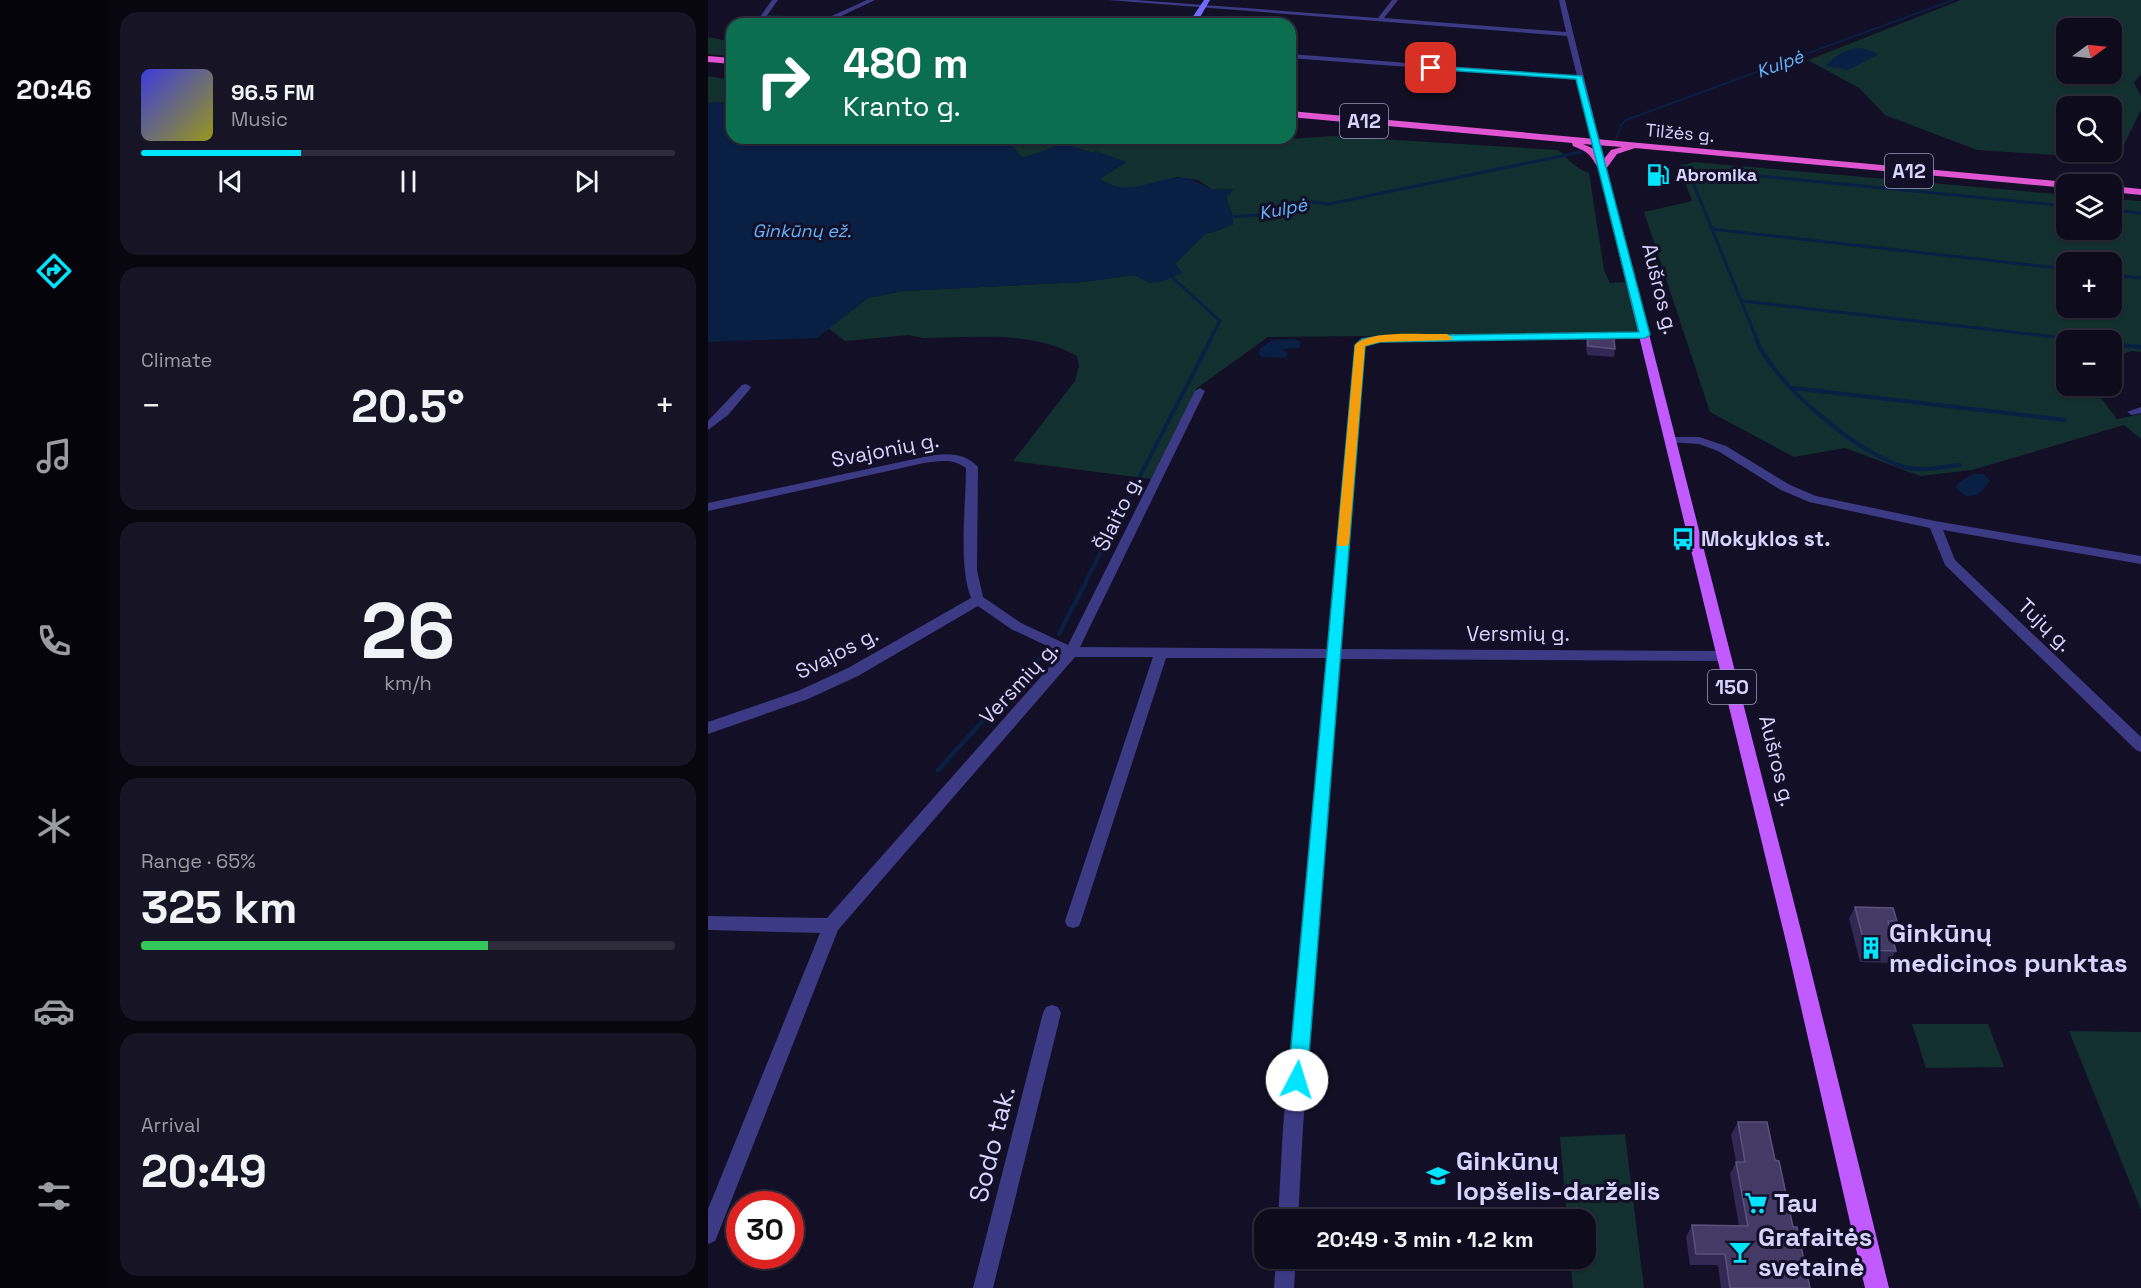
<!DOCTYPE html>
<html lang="en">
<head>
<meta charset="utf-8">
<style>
	:root { --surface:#0e0b1c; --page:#171425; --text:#f1f3f6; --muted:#9b9ba3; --line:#2e2b3b; --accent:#00e5ff }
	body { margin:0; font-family:"Space Grotesk",sans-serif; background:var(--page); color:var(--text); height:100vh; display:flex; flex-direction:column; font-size:22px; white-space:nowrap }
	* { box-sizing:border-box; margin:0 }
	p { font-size:20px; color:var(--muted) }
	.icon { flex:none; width:33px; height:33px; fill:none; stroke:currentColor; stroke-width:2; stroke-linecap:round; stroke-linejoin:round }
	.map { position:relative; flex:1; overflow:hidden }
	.drawer { display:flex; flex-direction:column; gap:12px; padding:12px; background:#08060f; width:600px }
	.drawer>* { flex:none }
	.top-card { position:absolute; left:18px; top:18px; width:570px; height:126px; border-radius:18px; box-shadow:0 2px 4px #0004,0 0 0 2px var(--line); background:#0b6e4f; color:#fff; overflow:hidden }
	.needle { width:39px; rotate:75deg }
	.controls { position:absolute; left:1348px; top:18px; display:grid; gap:12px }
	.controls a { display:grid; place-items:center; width:66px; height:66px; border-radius:12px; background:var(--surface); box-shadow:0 2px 4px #0004,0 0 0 2px var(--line); font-size:30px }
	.speed { position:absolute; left:18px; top:1191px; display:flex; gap:12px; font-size:30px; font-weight:700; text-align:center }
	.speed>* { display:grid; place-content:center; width:78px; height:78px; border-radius:50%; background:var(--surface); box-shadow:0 2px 4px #0004,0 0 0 2px var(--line); line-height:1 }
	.speed .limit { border:9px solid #d22; background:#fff; color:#111 }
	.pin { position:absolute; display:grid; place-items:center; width:51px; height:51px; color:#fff; margin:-26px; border-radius:12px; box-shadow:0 3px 9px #0006 }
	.me { position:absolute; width:66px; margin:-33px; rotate:5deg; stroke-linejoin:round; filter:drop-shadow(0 0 4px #0008) }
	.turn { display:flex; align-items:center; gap:21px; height:126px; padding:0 18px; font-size:27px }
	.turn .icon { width:78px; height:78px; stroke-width:2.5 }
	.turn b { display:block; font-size:42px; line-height:51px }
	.big { font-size:45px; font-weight:600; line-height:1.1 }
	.drawer .widget { flex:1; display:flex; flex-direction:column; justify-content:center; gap:9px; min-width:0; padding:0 21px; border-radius:18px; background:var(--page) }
	.drawer .dial { align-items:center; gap:0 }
	.dial b { font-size:78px; line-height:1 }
	.song { display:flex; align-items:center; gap:18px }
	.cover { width:72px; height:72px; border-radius:9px; background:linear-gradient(135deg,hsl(240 70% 55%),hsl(60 70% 35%)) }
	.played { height:6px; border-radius:3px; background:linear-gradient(90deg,var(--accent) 30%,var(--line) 30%) }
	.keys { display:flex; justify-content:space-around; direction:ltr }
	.heat { display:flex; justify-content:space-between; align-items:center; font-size:33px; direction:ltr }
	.charge { height:9px; border-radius:4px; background:linear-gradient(90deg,#34c759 65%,var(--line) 0) }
	.trip { position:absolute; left:546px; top:1209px; width:342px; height:60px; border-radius:18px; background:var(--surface); box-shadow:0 2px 4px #0004,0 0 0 2px var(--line); font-weight:600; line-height:60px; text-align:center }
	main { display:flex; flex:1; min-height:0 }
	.menu { display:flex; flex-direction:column; width:108px; justify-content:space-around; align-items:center; background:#06040b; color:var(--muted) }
	.menu .icon { width:42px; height:42px }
	.menu .current { color:var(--accent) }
	.menu b { font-size:27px; color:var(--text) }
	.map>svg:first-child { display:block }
	.green { fill:#12302f; fill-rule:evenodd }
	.water { fill:#0a1f44 }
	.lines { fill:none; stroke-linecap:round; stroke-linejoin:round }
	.stream-far3 { stroke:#0a1f44; stroke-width:2 }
	.stream-far2 { stroke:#0a1f44; stroke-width:3 }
	.stream-far1 { stroke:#0a1f44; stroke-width:4 }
	.stream { stroke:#0a1f44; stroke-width:4.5 }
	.minor { fill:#3d3a85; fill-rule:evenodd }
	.secondary { fill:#6f6bff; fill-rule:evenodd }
	.primary { fill:#c25bff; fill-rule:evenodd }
	.trunk { fill:#e055d1; fill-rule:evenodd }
	.wall { fill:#312854 }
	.building { fill:#433a66; stroke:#5a527e; stroke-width:1.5 }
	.route { fill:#00e5ff; stroke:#0095a6; stroke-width:1.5 }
	.slow { fill:#f59e0b }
	.labels { text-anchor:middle; stroke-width:6; stroke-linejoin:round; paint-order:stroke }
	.far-water-label { font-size:18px; font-style:italic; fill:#62b6ff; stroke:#130f26 }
	.far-street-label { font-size:18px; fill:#d9d4ff; stroke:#130f26 }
	.far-poi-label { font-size:18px; font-weight:bold; fill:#d9d4ff; stroke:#130f26; text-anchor:start }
	.shield { fill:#130f26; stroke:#9e99be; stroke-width:1.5 }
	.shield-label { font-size:20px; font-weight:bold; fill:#d9d4ff }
	.street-label { font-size:21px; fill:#d9d4ff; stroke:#130f26 }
	.poi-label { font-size:21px; font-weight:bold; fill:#d9d4ff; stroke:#130f26; text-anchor:start }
	.near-poi-label { font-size:26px; font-weight:bold; fill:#d9d4ff; stroke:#130f26; text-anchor:start }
	.near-street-label { font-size:26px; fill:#d9d4ff; stroke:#130f26 }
</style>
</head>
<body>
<main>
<nav class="menu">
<b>20:46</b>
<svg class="icon current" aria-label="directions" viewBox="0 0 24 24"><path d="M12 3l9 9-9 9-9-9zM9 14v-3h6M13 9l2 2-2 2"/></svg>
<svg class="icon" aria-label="music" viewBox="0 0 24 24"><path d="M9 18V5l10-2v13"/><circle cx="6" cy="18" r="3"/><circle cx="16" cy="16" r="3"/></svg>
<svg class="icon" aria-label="phone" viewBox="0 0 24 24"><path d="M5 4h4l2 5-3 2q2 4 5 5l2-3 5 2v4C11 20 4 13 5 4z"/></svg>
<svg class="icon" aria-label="climate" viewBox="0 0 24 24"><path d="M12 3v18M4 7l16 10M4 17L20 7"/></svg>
<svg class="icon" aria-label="car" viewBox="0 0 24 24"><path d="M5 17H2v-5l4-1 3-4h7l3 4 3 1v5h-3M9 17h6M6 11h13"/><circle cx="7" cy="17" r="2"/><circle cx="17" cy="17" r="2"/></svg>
<svg class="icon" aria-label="filters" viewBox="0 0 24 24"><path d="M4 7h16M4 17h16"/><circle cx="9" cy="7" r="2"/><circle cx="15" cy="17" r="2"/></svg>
</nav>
<section class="drawer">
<div class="widget">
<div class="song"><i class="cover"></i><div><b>96.5 FM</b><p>Music</p></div></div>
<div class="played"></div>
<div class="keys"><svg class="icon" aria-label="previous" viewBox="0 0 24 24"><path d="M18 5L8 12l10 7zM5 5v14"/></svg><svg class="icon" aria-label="pause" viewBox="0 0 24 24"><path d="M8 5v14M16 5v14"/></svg><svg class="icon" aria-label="next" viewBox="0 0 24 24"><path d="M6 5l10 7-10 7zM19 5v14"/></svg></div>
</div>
<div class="widget"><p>Climate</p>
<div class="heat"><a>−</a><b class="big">20.5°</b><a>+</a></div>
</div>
<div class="widget dial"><b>26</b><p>km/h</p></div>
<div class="widget"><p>Range · 65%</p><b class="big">325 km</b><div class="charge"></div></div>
<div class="widget"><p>Arrival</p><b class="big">20:49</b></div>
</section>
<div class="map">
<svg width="1433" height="1288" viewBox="0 0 1433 1288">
	<rect width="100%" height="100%" fill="#130f26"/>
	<!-- green -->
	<g class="green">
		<path d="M1253,0h180v74l-7,9 7,13v14l-24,49 -140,-9 -92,-35 -26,-27 -51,-28zM1359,28h45v46h-45zM1359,106h45v46h-45z"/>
		<polygon points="56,15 121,18 109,24 50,24"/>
		<polygon points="0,37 24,42 24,56 0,54"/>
		<polygon points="0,76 24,80 24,102 0,103"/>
		<path d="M624,136l226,14c11,9 16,18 31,23l15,97 6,13 16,-1 14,51 -372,4 -71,51 -46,91 -138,-18 62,-80 4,-15 -2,-10c-45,-26 -104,-18 -154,-18l-14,-3 -64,6 -17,-13 40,-30 34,-7 181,-9 52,-7 15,8 31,-11 -6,-8 30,-30 17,-5 11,-12 -7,-20 7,-8 -20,1 -15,-10 -21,-3 -34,10 -26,1 -18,-9 26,-16 -64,-20 -16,8 -23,7 -17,-20h236l21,3z"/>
		<path d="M986,162l373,33v35h45v-31l29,2v151l-9,-1 -20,6v-17h-45v46h25l25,33 24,-5v25l-17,-14 -152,45 -52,6 -75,-28 -51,9 -84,-45 -66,-200 48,-11 -13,-35zM1359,262h45v46h-45z"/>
		<polygon points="1204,1024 1280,1024 1296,1067 1218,1068"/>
		<polygon points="1361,1031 1433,1032 1433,1210"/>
		<polygon points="917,1134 936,1288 865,1288 862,1259 878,1258 878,1220 859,1219 852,1137"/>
	</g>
	<!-- water -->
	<g class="water">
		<path d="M1153,48l18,6 -31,16 -22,-4c8,-10 21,-18 35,-18z"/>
		<path d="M24,102v36h273l17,20 23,-7 16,-8 31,10 4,-2 30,11 -27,17c31,18 46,2 77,-1 14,-2 23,5 35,11 6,2 16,0 23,0l-8,9 7,19v8l-28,9 -30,30 7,9 -21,9 -11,1 -15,-8 -52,7 -181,9 -34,7 -51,40 -109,4v-239z"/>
		<polygon points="586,339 593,342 591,348 575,349 580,354 577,358 554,357 551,354 552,348 565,340"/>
		<path d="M1264,474h12l6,7c-7,9 -11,16 -24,15l-10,-8 2,-5z"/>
	</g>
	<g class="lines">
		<!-- stream-far3 -->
		<polyline class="stream-far3" points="908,139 913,125 918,120 1245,0"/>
		<!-- stream-far2 -->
		<g class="stream-far2">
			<polyline points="974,165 980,170 1001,172"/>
			<polyline points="980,170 1049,340"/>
			<polyline points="1010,172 1359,206"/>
			<polyline points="1404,210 1433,213"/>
			<polyline points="521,217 563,214 579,205 597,201 621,204 873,152"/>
			<polyline points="1003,229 1359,269"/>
			<polyline points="1404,275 1433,278"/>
			<polyline points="465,278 512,321 502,340"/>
			<polyline points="1034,301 1374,340"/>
		</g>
		<!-- stream-far1 -->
		<g class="stream-far1">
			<path d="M1048,339c18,45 101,114 148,128 18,5 38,0 56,-2"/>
			<polyline points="1362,339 1374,340"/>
			<polyline points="1404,344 1433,347"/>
			<polyline points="1085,388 1357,420"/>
			<polyline points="416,507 503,339"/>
			<polyline points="377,583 409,521"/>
		</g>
		<!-- stream -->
		<g class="stream">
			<polyline points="351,634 378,582"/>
			<polyline points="230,770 334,656"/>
		</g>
		<!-- minor -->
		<g class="minor">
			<polygon points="64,0 70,0 53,24 47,24"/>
			<polygon points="159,0 167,0 129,18 181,24 122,21 114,24 106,24"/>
			<polygon points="400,0 428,0 670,18 684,0 690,0 676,18 858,32 851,0 857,0 892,142 888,144 884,142 870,80 582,58 582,54 869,76 859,36"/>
			<path d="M937,332l5,3 -1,2 -269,5 -15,4 -24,303 383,2 7,5 -7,5 -384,-2 -37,468 -5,93h-20l5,-93 43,-469h-160l-85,263 -2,5 -6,2 -6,-2 -2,-5 88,-264h-78l-237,273 -120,304 -3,7 -7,3v-35l112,-276 -112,-3v-14l119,2 235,-265 -51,-24 -33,-23 -120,70 -50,23 -100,35v-12l90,-31 50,-23 123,-70c-13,-33 -5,-93 -5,-130 -13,-10 -27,-7 -42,-5l-216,48v-8l216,-46c19,-4 40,-6 54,10l-1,103 6,27 38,26 47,22 127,-254 5,-3 5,3 -125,256 247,2 29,-306 5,-4 19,-3z"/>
			<polygon points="38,384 43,387 42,389 20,415 0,430 0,421 34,385"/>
			<polygon points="1433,407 1433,413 1424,415 1419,412"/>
			<polygon points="963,437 991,437 1018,446 1082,485 1108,496 1227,521 1433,556 1433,564 1235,530 1247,560 1433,737 1433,752 1428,750 1237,565 1222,528 1101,502 1073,490 1010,451 991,444 959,442 959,438"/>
			<polygon points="344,1005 350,1007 353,1013 285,1288 265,1288 335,1013 338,1007"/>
			<polygon points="568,1258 588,1258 586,1288 566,1288"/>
		</g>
		<!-- secondary -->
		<polygon class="secondary" points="496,0 502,0 488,24 480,24"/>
		<!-- primary -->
		<polygon class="primary" points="888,139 892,142 1097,946 1181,1288 1157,1288 1079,946 884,142"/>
		<!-- trunk -->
		<g class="trunk">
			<polygon points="0,56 24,58 24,64 0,62"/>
			<path d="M582,111l777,71 5,2h-5v4l-432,-40 -18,6 -11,15c-11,1 -11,-10 -19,-16 -3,-3 -10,-5 -14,-7l-1,-3 -282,-26zM875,144l39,3 -11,3 -8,10 -9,-11z"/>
			<polygon points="1404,186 1433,189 1433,195 1404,192"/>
		</g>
	</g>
	<!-- wall -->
	<g class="wall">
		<polygon points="879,336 907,349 906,357 879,355 878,344"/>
		<polygon points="1147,907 1189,921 1183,932 1188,951 1181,963 1152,962 1141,919"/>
		<polygon points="1030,1122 1067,1160 1102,1288 1013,1288 1010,1265 982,1265 978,1237 984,1225 1031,1226 1022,1174 1028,1162 1023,1135"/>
	</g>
	<!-- building -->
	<g class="building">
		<polygon points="900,335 906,338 907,349 880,346 879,336"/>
		<polygon points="1147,907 1185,908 1189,921 1180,921 1188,951 1158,950"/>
		<polygon points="1030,1122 1059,1122 1067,1160 1071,1161 1085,1227 1089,1227 1102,1288 1022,1288 1017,1254 988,1254 984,1225 1040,1226 1028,1162 1037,1162"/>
	</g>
	<!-- route -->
	<polygon class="route" points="723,66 874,76 942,335 937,338 672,342 657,346 599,1080 596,1086 589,1089 583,1086 580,1080 647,345 654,339 672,336 931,332 868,79 721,69"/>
	<!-- slow -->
	<path class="slow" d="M739,334l5,4 -1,2 -71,2 -15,4 -16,197 -2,3h-9l-1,-3 18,-198c15,-16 70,-10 92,-11z"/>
	<!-- icons -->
	<defs>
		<g id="fuel-bare" transform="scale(1.8)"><path d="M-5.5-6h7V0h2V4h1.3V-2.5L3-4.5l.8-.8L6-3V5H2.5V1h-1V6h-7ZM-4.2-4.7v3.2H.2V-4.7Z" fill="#00e5ff" stroke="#130f26" stroke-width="2.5" paint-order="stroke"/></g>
		<g id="bus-bare" transform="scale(1.8)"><path d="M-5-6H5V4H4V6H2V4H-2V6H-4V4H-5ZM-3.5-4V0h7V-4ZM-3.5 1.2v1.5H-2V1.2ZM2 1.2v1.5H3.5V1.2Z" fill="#00e5ff" stroke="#130f26" stroke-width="2.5" paint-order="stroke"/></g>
		<g id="building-bare" transform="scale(1.8)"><path d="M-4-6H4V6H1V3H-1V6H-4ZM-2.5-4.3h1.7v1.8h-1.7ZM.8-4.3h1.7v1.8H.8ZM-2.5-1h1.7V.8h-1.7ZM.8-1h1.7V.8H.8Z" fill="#00e5ff" stroke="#130f26" stroke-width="2.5" paint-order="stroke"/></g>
		<g id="school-bare" transform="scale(1.8)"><path d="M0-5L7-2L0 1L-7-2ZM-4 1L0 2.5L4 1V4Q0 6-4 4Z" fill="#00e5ff" stroke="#130f26" stroke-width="2.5" paint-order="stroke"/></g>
		<g id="supermarket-bare" transform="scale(1.8)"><path d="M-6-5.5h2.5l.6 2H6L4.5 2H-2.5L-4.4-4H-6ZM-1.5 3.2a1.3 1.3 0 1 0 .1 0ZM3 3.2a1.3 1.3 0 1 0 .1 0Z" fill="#00e5ff" stroke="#130f26" stroke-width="2.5" paint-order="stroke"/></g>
		<g id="bar-bare" transform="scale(1.8)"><path d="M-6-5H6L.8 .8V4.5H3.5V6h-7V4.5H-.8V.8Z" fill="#00e5ff" stroke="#130f26" stroke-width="2.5" paint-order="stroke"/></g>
	</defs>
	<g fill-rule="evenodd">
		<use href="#fuel-bare" x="950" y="175"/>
		<use href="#bus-bare" x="975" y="539"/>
		<use href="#building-bare" x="1163" y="948"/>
		<use href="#school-bare" x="730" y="1176"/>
		<use href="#supermarket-bare" x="1048" y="1203"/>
		<use href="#bar-bare" x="1032" y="1252"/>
	</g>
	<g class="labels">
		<!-- far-water labels -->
		<g class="far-water-label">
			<text transform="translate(1072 64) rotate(-20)" y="6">Kulpė</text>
			<text transform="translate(575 209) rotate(-11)" y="6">Kulpė</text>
			<text x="94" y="237">Ginkūnų ež.</text>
		</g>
		<!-- far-street labels -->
		<g class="far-street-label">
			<text transform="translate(972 133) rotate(5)" y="6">Tilžės g.</text>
		</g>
		<!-- far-poi labels -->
		<g class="far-poi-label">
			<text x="968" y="181">Abromika</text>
		</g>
		<!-- shield labels -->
		<g class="shield">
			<rect x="632" y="104" width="48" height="34" rx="4.5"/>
			<rect x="1177" y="154" width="48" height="34" rx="4.5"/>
			<rect x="1000" y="670" width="48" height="34" rx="4.5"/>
		</g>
		<g class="shield-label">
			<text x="656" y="128">A12</text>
			<text x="1201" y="178">A12</text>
			<text x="1024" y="694">150</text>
		</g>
		<!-- street labels -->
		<g class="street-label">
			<text transform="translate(952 289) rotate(76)" y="7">Aušros g.</text>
			<text transform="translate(177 450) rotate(-11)" y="7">Svajonių g.</text>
			<text transform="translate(410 513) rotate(-64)" y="7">Šlaito g.</text>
			<text transform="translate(1337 625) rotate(44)" y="7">Tujų g.</text>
			<text x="810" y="641">Versmių g.</text>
			<text transform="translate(129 653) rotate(-27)" y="7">Svajos g.</text>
			<text transform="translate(311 683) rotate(-47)" y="7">Versmių g.</text>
			<text transform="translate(1069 761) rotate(76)" y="7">Aušros g.</text>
		</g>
		<!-- poi labels -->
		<g class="poi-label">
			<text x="993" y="546">Mokyklos st.</text>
		</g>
		<!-- near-poi labels -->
		<g class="near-poi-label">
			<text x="1181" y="942">Ginkūnų<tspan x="1181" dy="30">medicinos punktas</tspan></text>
			<text x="748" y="1170">Ginkūnų<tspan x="748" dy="30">lopšelis-darželis</tspan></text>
			<text x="1066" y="1212">Tau</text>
			<text x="1050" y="1246">Grafaitės<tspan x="1050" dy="30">svetainė</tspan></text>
		</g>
		<!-- near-street labels -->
		<g class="near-street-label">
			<text transform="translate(284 1144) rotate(-76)" y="9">Sodo tak.</text>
		</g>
	</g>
</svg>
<div class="controls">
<a><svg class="needle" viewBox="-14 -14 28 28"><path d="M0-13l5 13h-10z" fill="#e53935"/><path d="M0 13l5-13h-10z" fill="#9b9ba3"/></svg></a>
<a><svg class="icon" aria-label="search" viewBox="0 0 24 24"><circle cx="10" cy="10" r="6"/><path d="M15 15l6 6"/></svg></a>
<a><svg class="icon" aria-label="layers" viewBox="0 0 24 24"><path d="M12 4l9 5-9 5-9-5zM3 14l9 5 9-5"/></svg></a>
<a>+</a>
<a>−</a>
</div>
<div class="speed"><div class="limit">30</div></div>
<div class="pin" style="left:723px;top:68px;background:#d93025"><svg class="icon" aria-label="arrive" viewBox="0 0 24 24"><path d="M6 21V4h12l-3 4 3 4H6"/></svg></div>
<svg class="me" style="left:589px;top:1080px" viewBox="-20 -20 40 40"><circle r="19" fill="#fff"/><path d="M0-13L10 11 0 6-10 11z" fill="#00e5ff"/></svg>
<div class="trip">20:49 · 3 min · 1.2 km</div>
<div class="top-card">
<div class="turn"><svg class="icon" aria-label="right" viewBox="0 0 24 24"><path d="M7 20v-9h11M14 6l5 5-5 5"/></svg><div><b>480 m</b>Kranto g.</div></div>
</div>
</div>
</main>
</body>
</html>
